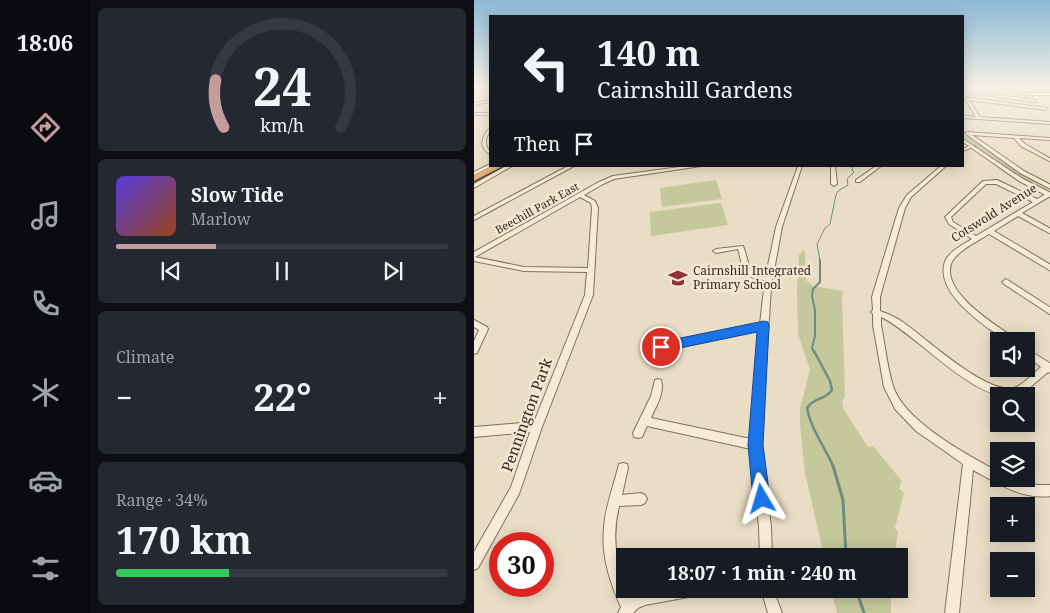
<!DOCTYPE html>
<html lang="en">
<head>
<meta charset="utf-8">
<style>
	:root { --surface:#171b24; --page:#242831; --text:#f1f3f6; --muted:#9ea1a6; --line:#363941; --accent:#c49ca0 }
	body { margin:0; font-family:"Noto Serif",serif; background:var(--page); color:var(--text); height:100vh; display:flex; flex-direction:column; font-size:19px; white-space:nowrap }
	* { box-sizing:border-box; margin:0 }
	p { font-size:16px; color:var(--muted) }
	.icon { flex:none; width:28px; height:28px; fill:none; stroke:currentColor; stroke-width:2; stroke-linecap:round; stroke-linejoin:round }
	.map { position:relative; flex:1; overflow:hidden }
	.details { display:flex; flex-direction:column; gap:8px; padding:8px; background:#0d0f14; width:384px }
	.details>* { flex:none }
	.guide { position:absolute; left:15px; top:15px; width:475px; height:152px; border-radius:0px; box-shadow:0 2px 12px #0003; background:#171b24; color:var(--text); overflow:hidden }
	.tools { position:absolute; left:516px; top:332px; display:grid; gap:10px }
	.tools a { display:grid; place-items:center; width:45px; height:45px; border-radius:0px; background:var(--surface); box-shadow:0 2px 12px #0003; font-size:25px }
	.speed { position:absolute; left:15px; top:532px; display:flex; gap:10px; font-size:25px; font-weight:700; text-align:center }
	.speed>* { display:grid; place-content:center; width:65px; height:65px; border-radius:50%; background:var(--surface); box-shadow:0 2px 12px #0003; line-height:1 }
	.speed .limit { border:8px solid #d22; background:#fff; color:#111 }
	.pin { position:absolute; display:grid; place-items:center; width:42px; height:42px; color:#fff; margin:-21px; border:2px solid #fff; border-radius:50%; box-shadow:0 1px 5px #0007 }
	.me { position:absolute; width:55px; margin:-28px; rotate:353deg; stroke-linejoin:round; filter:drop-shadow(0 0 4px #0008) }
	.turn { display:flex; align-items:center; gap:18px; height:105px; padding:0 25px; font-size:22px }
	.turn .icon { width:65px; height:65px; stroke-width:2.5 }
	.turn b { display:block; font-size:35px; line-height:42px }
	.then { display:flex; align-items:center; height:48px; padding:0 25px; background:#0003; gap:10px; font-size:19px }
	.big { font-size:38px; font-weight:700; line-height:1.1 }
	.details .tile { flex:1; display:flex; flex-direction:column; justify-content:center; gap:8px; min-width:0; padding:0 18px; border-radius:8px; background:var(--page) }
	.details .dial { align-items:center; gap:0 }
	.dial svg { height:130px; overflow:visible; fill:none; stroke:var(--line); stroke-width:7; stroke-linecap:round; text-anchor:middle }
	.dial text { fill:var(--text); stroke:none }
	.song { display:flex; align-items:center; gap:15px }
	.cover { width:60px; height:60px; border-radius:8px; background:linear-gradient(135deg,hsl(250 70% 55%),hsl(20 70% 35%)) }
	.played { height:5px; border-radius:2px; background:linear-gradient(90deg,var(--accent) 30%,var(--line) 30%) }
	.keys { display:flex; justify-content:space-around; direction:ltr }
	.heat { display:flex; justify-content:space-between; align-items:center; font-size:28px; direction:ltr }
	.charge { height:8px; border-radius:4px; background:linear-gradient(90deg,#34c759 34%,var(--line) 0) }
	.trip { position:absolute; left:142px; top:548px; width:292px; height:50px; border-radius:0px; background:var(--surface); box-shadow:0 2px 12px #0003; font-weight:700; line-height:50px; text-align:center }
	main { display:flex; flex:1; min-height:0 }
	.menu { display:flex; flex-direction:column; width:90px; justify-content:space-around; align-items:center; background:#090b0e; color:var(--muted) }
	.menu .icon { width:35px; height:35px }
	.menu .active { color:var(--accent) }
	.menu b { font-size:22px; color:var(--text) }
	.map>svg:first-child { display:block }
	.green { fill:#c5c89a }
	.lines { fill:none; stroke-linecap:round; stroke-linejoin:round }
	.stream-far3 { stroke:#6e8c82; stroke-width:1 }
	.stream-far2 { stroke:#6e8c82; stroke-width:2 }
	.stream-far1 { stroke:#6e8c82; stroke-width:2.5 }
	.stream { stroke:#6e8c82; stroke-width:3 }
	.minor-casing { stroke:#846f5c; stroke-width:2 }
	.tertiary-casing { stroke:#846f5c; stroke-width:2 }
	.trunk-casing { stroke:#523e30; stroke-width:3 }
	.minor { fill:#f6ebd7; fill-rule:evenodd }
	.tertiary { fill:#f6ebd7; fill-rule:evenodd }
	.trunk { fill:#dfb27e; fill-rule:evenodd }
	.route { fill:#1a73e8; stroke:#114b97 }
	.labels { text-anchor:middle; stroke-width:5; stroke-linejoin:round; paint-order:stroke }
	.far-street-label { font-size:11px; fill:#35281f; stroke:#f3e8d4 }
	.street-label { font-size:12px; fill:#35281f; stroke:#f3e8d4 }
	.poi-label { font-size:12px; fill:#35281f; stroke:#f3e8d4; text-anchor:start }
	.near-street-label { font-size:15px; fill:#35281f; stroke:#f3e8d4 }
</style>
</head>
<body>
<main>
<nav class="menu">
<b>18:06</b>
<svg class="icon active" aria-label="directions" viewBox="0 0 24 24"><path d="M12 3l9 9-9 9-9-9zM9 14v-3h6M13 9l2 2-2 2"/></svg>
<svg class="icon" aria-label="music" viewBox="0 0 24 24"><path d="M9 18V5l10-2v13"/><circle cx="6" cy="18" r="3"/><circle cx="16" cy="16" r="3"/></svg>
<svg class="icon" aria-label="phone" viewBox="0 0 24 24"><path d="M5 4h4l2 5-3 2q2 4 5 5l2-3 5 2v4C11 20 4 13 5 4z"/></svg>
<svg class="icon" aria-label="climate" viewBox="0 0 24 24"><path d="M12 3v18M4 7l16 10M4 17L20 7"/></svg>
<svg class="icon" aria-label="car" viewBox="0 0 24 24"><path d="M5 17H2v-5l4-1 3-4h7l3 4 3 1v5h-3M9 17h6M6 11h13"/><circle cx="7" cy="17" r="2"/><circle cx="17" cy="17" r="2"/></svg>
<svg class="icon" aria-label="filters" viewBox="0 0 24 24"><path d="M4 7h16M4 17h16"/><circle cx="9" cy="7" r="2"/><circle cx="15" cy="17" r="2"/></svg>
</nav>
<section class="details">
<div class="tile dial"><svg viewBox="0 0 100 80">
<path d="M14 69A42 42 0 1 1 86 69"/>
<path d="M14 69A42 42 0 0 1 9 40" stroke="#c49ca0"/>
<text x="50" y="56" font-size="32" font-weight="700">24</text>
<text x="50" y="72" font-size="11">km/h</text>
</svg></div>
<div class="tile">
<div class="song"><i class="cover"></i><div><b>Slow Tide</b><p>Marlow</p></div></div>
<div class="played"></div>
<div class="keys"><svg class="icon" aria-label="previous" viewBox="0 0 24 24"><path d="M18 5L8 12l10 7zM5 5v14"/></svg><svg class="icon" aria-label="pause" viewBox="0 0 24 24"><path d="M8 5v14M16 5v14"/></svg><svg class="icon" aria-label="next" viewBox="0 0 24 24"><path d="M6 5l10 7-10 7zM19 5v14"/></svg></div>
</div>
<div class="tile"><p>Climate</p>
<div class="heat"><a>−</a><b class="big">22°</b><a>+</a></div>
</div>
<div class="tile"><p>Range · 34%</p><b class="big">170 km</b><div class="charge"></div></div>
</section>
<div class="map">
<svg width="577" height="613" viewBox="0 0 577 613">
	<rect width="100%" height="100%" fill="#eaddc5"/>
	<!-- green -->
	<g class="green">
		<polygon points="489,135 495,136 548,174 576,189 576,193 550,180 489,138"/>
		<polygon points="242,180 248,199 188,207 186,188"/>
		<polygon points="247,203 254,225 177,236 176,212"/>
		<polygon points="328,251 331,251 332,280 339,286 369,291 368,298 371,396 368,402 370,410 394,447 399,446 428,481 425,488 430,493 421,528 424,532 420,556 350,556 331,473 326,425 326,408 336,369 324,334 323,288 325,254 327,254"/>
		<polygon points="357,589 417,589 417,613 363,613"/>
	</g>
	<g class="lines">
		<!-- stream-far3 -->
		<polyline class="stream-far3" points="346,261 343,244 351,228 356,224 362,195 364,191 374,185 373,179 380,172 378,170 379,166"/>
		<!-- stream-far2 -->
		<polyline class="stream-far2" points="340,352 338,348 341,336 341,310 338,296 339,289 346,282 346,260"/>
		<!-- stream-far1 -->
		<path class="stream-far1" d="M340,351l16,30 2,9c-8,11 -18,7 -25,18 4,22 18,39 27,60"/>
		<!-- stream -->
		<g class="stream">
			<polyline points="359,466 369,500 372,556"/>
			<polyline points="382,589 390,613"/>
		</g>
		<!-- minor casing -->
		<g class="minor-casing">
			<g id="minor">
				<polygon points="6,87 16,87 16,89"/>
				<polygon points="535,87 540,87 551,93 577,93 577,95 554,95 558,97 557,99"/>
				<polygon points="489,90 561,100 563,101 561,102 489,92"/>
				<polygon points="489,97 573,108 572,110 495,100 506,117 577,122 577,124 489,118 489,116 502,117 491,99 489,99"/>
				<polygon points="16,100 16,102 0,105 0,103"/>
				<rect x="0" y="113" width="16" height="2"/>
				<path d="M15,129h1c-1,5 -5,9 -4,15 1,5 4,6 4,10 -11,-6 -9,-16 -1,-25z"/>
				<polygon points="493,132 577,138 577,140 545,138 551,144 577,159 577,162 547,146 540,138 498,135 550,171 577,185 577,189 546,173 492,134 491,133"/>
				<polygon points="497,145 501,146 489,151 489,149"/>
				<polygon points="14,165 16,165 16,166 18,166 0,175 0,172"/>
				<polygon points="32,166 38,166 0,188 0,184"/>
				<polygon points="94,166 100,166 0,220 0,216"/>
				<path d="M213,166h14l-87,13 -11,5 -19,11 11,6 3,7 -5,87 -51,132 -23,67 -41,74 -4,2v-18l37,-65 19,-55 -56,5v-10l60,-5 51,-127 2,-23 -63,-1 -50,-10v-9l125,-70 14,-6zM106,197l11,6 1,5 -4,60 -64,-1 -49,-10z"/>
				<path d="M324,166h4l-20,61 -11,60 -10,158 10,82 1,29h-12l-1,-29 -8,-78 -104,-23 -5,11 -4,1 -4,-1 -1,-4 18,-37 4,-16 3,-1 3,1c4,13 -5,26 -10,38l100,21 9,-109 -99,21 -3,-2 -1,-2 1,-2 3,-2 99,-19 5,-44c-24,-2 -21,-11 -27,-31l-22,4 -3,-2 3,-2 27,-3c7,16 2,28 23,29l10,-48z"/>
				<polygon points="357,166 361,166 363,184 360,186 357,184"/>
				<polygon points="402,166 407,166 386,182 382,182 382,180"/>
				<path d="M467,166h5l-35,31 -6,11 -25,89v14c9,3 17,7 24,12 23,16 83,72 110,65 8,-2 21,-16 27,-21l-15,-11v-8l25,16v9l-3,-1 -27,23c-42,14 -103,-61 -140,-78v8c4,20 6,41 12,61 11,35 74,69 106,86v7h14l25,6h13v11c-29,4 -54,-13 -78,-26l-14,143h-14l18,-149 -47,-33 -21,-22 -11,-22 -11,-62v-11l-2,-2 2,-2 -1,-13 27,-89 8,-13z"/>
				<path d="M523,180l40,19 9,-5h5l-1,2 -28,17 29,16v5l-33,-18 -24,15 57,34v6l-62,-37c-11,7 -34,18 -38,30 -9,29 45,61 65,75l1,2c-4,0 -8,1 -12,-1 -5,-3 -10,-8 -16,-11 -18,-14 -50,-38 -45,-64 2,-12 18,-20 28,-26l-23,-15 -4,-7 38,-36zM512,184h10l37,18 -57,34 -23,-14 -2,-5z"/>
				<polygon points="532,279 577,308 577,315 530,284 528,282"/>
				<polygon points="0,320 13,327 14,329 3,353 0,354 0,341 5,330 0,327"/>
				<path d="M149,463l4,1 1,4 -6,27 19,-2 4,2 2,4 -2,4 -4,2 -22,1c-5,21 -5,40 0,60 2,7 6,15 6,23h1l4,9c23,-12 50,-9 75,-9l-1,5 -5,1 -54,10 -7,3 -5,5h-15l3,-6c-11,-24 -20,-52 -17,-79 1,-20 9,-40 14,-60l1,-4z"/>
				<polygon points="287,589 299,589 308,613 294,613"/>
			</g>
		</g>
		<!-- tertiary casing -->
		<g class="tertiary-casing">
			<g id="tertiary">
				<polygon points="0,87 3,87 0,89"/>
				<polygon points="489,139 549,179 577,193 577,198 545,181 489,142"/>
			</g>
		</g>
		<!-- trunk casing -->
		<g class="trunk-casing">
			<polygon id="trunk" points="18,166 29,166 0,181 0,175"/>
		</g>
		<!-- minor -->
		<use href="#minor" class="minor"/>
		<!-- tertiary -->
		<use href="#tertiary" class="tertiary"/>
		<!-- trunk -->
		<use href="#trunk" class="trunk"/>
	</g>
	<!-- sky -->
	<linearGradient id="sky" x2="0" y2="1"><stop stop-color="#8db8d4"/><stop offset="0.5" stop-color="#f6f0e5"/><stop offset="1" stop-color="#f6f0e5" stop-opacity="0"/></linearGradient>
	<rect width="577" height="173" fill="url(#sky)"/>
	<!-- route -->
	<polygon class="route" points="290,321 294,322 295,326 289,445 296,499 294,505 288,507 282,505 279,499 274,445 283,332 187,352 182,351 181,347 182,343 187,342"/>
	<!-- icons -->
	<defs>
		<g id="school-bare" transform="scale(1.5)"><path d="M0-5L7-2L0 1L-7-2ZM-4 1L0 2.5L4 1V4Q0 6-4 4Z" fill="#8e3138" stroke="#f3e8d4" stroke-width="2.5" paint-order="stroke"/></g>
	</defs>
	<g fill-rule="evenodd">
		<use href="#school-bare" x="204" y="278"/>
	</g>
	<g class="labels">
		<!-- far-street labels -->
		<g class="far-street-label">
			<text transform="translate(63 208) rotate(-29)" y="4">Beechill Park East</text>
		</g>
		<!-- street labels -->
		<g class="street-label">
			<text transform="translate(520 213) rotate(-32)" y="4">Cotswold Avenue</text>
		</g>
		<!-- poi labels -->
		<g class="poi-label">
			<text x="219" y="275">Cairnshill Integrated<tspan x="219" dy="14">Primary School</tspan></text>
		</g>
		<!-- near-street labels -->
		<g class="near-street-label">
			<text transform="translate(53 415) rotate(-70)" y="5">Pennington Park</text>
		</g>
	</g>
</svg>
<div class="tools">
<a><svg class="icon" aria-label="sound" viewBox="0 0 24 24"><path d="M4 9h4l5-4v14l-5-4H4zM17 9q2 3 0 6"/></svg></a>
<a><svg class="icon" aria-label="search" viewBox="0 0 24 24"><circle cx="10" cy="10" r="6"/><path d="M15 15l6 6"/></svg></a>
<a><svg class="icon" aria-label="layers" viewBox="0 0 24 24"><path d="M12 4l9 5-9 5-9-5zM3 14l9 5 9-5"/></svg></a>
<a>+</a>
<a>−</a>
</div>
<div class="speed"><div class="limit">30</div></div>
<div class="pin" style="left:187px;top:347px;background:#d93025"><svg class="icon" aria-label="arrive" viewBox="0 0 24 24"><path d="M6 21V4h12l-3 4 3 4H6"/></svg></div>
<svg class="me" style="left:288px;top:499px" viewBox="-20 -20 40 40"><path d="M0-17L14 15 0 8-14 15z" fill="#1a73e8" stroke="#fff" stroke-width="4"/></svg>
<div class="trip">18:07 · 1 min · 240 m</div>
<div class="guide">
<div class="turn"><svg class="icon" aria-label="left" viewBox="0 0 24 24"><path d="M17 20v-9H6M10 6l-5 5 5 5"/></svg><div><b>140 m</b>Cairnshill Gardens</div></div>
<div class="then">Then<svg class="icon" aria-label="arrive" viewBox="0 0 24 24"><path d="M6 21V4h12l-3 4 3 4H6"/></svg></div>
</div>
</div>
</main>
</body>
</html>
